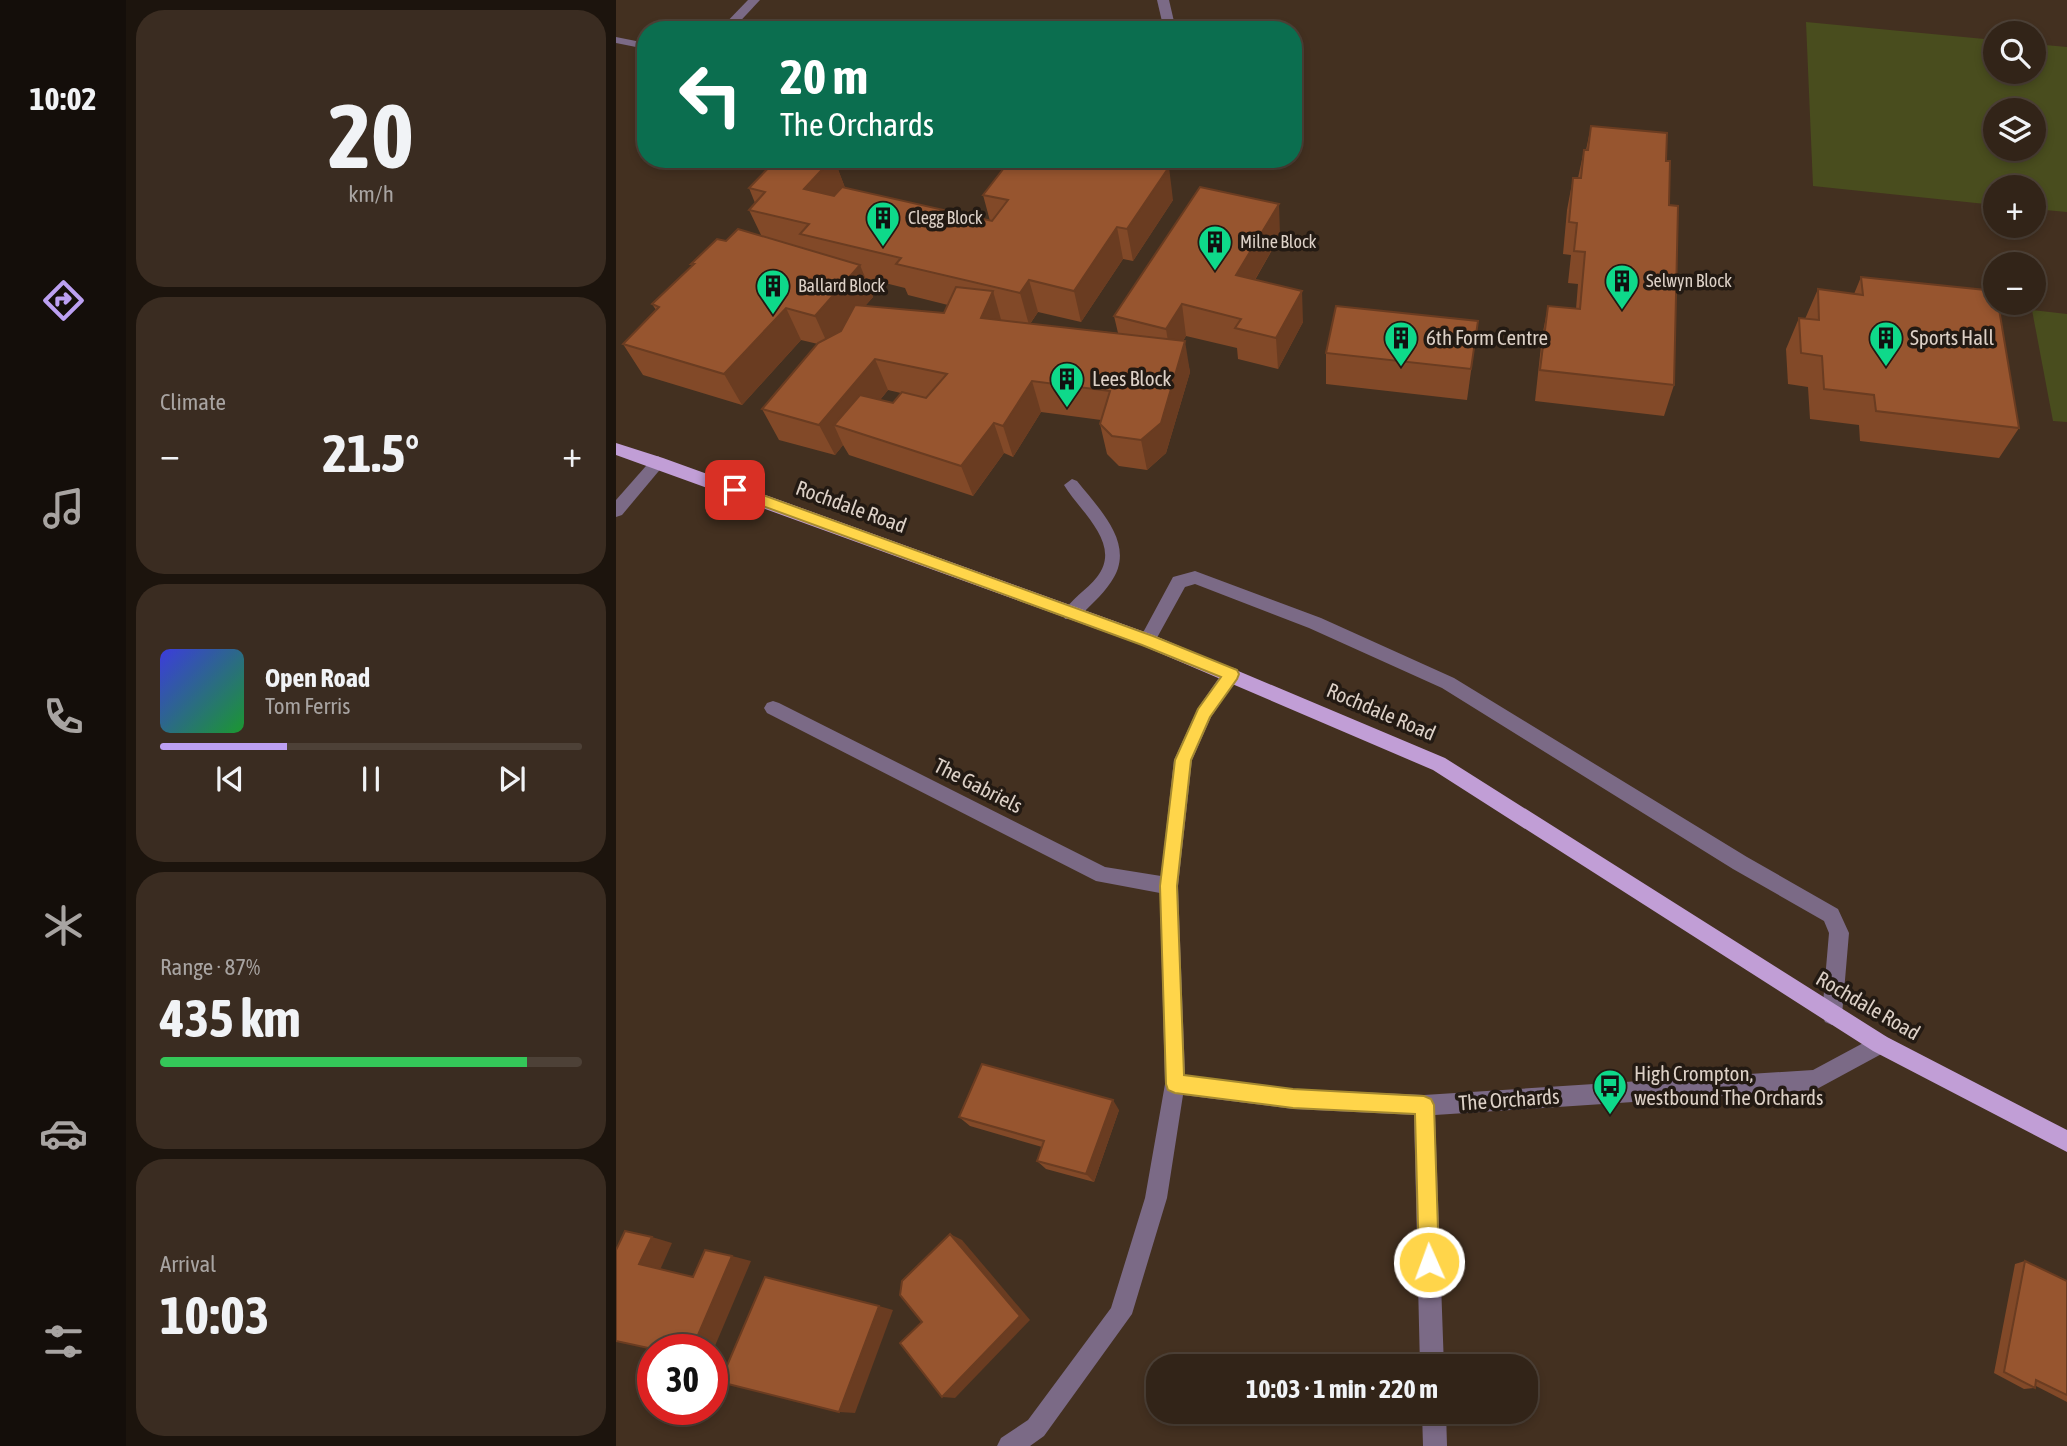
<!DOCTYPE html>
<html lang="en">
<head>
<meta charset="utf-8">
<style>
	:root { --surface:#322418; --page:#3a2c21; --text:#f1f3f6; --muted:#a8a4a2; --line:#4d4137; --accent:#bca0f2 }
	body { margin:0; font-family:"Asap Condensed",sans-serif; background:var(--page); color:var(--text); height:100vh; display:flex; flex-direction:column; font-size:26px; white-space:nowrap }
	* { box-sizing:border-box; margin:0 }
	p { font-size:23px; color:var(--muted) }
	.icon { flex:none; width:38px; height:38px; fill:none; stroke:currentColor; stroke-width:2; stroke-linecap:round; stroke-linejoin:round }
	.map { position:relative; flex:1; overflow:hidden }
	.drawer { display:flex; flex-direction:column; gap:10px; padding:10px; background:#1c140d; width:490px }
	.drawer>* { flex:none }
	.guide { position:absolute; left:21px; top:21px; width:665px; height:147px; border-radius:28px; box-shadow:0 4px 10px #0003,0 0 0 2px var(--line); background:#0b6e4f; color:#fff; overflow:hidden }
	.controls { position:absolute; left:1367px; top:21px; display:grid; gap:14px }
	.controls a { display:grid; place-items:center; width:63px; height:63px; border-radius:50%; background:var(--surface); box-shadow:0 4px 10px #0003,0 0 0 2px var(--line); font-size:35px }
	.speed { position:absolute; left:21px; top:1334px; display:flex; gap:14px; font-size:35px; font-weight:700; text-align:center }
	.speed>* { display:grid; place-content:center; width:91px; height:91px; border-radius:50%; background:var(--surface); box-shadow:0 4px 10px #0003,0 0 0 2px var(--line); line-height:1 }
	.speed .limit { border:10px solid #d22; background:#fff; color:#111 }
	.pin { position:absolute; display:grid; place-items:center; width:60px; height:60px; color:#fff; margin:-30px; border-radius:14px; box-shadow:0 4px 10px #0006 }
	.me { position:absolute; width:77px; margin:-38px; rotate:358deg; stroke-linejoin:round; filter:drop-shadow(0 0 5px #0008) }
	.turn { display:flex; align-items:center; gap:24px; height:147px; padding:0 28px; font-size:32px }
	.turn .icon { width:91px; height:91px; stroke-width:2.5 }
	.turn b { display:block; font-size:49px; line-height:60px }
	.big { font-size:52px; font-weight:700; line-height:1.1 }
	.drawer .tile { flex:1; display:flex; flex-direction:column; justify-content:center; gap:10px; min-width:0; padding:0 24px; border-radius:28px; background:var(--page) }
	.drawer .dial { align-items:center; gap:0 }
	.dial b { font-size:91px; line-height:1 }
	.song { display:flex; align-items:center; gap:21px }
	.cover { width:84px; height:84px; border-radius:10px; background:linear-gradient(135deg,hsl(240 70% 55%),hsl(130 70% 35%)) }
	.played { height:7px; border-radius:4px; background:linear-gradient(90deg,var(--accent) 30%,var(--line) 30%) }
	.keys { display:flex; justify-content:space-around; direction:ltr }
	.heat { display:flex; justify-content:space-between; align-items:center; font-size:38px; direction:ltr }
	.charge { height:10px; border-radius:5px; background:linear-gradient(90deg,#34c759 87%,var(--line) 0) }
	.trip { position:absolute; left:530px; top:1354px; width:392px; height:70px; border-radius:28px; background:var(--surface); box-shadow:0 4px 10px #0003,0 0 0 2px var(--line); font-weight:700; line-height:70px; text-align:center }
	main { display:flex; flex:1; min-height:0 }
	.tabs { display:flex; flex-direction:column; width:126px; justify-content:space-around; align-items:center; background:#140e0a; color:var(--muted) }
	.tabs .icon { width:49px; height:49px }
	.tabs .current { color:var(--accent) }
	.tabs b { font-size:32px; color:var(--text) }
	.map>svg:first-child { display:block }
	.green { fill:#494d1e; fill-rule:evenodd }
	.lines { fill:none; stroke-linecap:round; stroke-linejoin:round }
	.minor { fill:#7b6a86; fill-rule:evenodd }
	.major { fill:#c19ed6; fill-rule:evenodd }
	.wall { fill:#824928; fill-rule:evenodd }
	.shaded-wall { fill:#6a3c21 }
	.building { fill:#97552f; stroke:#6a3c21; stroke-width:2 }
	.route { fill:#ffd54a; stroke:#a68a30; stroke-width:2 }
	.labels { text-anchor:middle; stroke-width:7; stroke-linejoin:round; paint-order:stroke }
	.far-poi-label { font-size:18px; fill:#ddd1c7; stroke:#231a13; text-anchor:start }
	.poi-label { font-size:21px; fill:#ddd1c7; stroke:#231a13; text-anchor:start }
	.street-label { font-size:21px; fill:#ddd1c7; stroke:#231a13 }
</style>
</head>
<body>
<main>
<nav class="tabs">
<b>10:02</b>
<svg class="icon current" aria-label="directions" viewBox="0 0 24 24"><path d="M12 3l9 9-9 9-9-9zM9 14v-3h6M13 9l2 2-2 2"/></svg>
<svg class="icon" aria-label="music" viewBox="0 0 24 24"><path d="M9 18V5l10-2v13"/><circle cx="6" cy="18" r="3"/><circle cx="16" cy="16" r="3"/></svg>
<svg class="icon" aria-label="phone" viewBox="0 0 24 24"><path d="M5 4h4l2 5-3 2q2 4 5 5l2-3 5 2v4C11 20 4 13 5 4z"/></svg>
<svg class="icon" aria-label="climate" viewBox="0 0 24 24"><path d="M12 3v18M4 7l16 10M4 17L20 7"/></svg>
<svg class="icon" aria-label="car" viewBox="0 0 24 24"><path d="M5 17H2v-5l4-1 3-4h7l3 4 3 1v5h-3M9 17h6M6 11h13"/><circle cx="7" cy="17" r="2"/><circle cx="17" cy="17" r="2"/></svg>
<svg class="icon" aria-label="filters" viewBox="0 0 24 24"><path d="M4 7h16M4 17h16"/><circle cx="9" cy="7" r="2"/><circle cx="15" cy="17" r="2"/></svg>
</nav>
<section class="drawer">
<div class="tile dial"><b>20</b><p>km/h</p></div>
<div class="tile"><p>Climate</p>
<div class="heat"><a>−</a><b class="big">21.5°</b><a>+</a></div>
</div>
<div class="tile">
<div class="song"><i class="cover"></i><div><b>Open Road</b><p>Tom Ferris</p></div></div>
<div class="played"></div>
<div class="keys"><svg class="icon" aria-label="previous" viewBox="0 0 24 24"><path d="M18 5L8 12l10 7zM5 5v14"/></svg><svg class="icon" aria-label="pause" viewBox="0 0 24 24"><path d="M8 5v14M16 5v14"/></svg><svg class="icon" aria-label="next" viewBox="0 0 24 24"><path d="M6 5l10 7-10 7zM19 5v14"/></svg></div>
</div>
<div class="tile"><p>Range · 87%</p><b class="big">435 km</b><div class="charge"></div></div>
<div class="tile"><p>Arrival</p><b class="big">10:03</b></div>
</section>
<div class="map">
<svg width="1451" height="1446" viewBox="0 0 1451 1446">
	<rect width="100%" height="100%" fill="#433020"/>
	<!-- green -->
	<g class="green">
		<path d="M1190,22l189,18v32h39v-28l33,3v165l-33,-3v-22h-39v18l-182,-19zM1379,110h39v39h-39z"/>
		<polygon points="1416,310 1451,314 1451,422 1437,421"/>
	</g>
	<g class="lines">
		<!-- minor -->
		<g class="minor">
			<polygon points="132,0 144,0 116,30 103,30"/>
			<polygon points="541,0 553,0 560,30 548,30"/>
			<polygon points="0,37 30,43 30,49 0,43"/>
			<polygon points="42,456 50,462 47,466 6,515 0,517 0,500 37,458"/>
			<path d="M456,479l5,2c23,29 60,64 34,101 -9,14 -23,25 -34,37h-12l-2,-5c7,-15 24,-24 34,-37 26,-33 -17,-65 -33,-92z"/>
			<polygon points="579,571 705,618 838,678 1131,857 1222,909 1233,933 1226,1015 1223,1022 1216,1025 1209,1022 1206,1015 1213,933 1208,921 1117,869 826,688 693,628 579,584 569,587 537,645 525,645 523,640 557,577"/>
			<polygon points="615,667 621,669 624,674 595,717 576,760 562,886 569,1075 677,1089 808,1095 1197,1070 1264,1034 1271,1037 1274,1044 1271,1051 1199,1090 819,1115 828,1367 804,1367 798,1115 677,1109 567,1095 551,1198 516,1314 428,1436 414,1446 381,1446 385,1438 412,1420 495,1308 529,1198 549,1084 544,893 480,881 151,713 148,708 151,703 157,701 163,703 489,867 545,876 558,760 582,708 609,669"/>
			<polygon points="806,1412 830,1412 831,1446 807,1446"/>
		</g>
		<!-- major -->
		<polygon class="major" points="0,443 47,458 537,635 829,758 1271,1037 1451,1130 1451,1152 1257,1051 817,770 525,645 0,455"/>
	</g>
	<!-- wall -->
	<g class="wall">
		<polygon points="975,126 1050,161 1053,205 1058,385 1048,416 919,401 926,337 932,306 960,309 962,284 952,283 955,255 947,254 951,210 957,178 962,178 968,150 970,150"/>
		<path d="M218,159l11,29 145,33 -7,-26 156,-34 34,39 -40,61 -10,-2 -42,63 -43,-10 -8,12 88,9 -4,-17 166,-80 -25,44 48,42 -25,47 -40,-10 -1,-11 -51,-12 -3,5 7,31 -24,81 -19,17 -28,-4 -12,-12 -7,-30 1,-4 -60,-8 -28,45 -9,-4 -31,43 -124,-41 -6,-10 -8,10 -56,-15 -17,-31 56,-65 -17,-4 -59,65 -99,-30 -20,-31 33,-34 -4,-6 41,-38 -2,-2 35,-23 36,-4 -13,-27 6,-7 -6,-15zM249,278l40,10 3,7 40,10 -4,8 -79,-7 8,-9zM272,390l13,3 -8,10 -13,-3z"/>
		<polygon points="1245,277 1403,428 1383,458 1244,441 1243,425 1194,419 1192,387 1172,384 1170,349 1183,318 1189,319 1202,289 1238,294"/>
		<polygon points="862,321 851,400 710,384 710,353"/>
		<polygon points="503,1110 478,1182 430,1169 421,1161 426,1147 354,1126 343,1117"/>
		<polygon points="1409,1261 1451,1281 1451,1402 1420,1386 1419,1388 1408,1389 1378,1373 1399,1264"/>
	</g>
	<!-- shaded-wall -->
	<g class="shaded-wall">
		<polygon points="216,159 218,159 230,190 202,222 188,189"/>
		<polygon points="553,167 557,200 517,261 511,229"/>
		<polygon points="663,204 664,236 623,307 620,275"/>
		<polygon points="501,227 507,259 465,322 458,291"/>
		<polygon points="244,265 257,297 213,347 199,316"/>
		<polygon points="413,280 422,312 413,325 404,293"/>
		<polygon points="377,291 386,323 365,318"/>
		<polygon points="686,291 687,322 662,369 660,338"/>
		<polygon points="566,304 570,336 555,360 550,329"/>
		<polygon points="170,308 185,340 126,405 108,374"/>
		<polygon points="569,341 574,372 550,453 531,470 525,440"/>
		<polygon points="259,359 272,390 238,432 218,425 227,445 219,455 203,425"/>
		<polygon points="416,381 425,412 397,457 387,426"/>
		<polygon points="378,423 388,453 357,496 345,466"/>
		<polygon points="497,1100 503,1110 478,1182 470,1174"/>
		<polygon points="334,1234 346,1240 414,1320 339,1398 326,1397"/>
		<polygon points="36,1237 56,1243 44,1270 23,1264"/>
		<polygon points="116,1256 135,1261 96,1353 96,1349 76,1349"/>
		<polygon points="263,1306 277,1310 239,1413 223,1412"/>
	</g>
	<!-- building -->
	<g class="building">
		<polygon points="975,126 1051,133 1050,161 1054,161 1053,205 1062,206 1058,385 924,370 932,306 964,309 969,252 958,251 961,223 953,222 957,178 965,178 968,150 972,150"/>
		<polygon points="161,159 216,159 188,189 218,196 226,187 376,221 392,200 367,195 395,159 517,159 553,167 511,229 501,227 458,291 413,280 404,293 280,264 285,258 184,234 193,224 133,210 149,192 133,188"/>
		<polygon points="584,187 663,204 620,275 686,291 660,338 619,328 625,319 566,304 550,329 498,316"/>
		<polygon points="122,229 244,265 199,316 170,308 108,374 7,344 43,307 36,304 78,264 75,264 101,239 110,241"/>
		<polygon points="1245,277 1379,291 1379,303 1382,303 1403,428 1260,411 1258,395 1208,389 1206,356 1185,353 1183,318 1203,320 1202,289 1247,295"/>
		<polygon points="340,287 377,291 365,318 569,341 545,423 525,440 496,436 484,424 494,391 416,381 387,426 378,423 345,466 218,425 244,395 277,403 286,392 310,398 331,374 259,359 203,425 146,409 202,343 225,331 239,305 328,313"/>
		<polygon points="720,306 862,321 855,369 710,353"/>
		<polygon points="366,1064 497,1100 470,1174 421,1161 428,1141 343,1117"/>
		<polygon points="9,1231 36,1237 23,1264 77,1277 89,1250 116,1256 76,1349 37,1349 0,1341 0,1250"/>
		<polygon points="334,1234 404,1316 326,1397 284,1343 306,1322 284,1295 286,1281"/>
		<polygon points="1409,1261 1451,1281 1451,1395 1420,1380 1419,1388 1388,1372"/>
		<polygon points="149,1277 263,1306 223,1412 104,1382"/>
	</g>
	<!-- route -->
	<polygon class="route" points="119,485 537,636 621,670 623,674 621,679 594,717 575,760 561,886 568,1075 677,1089 808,1096 815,1099 818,1105 823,1262 820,1269 813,1272 806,1269 803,1262 799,1114 677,1108 559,1093 552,1090 550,1084 544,886 559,760 582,709 605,677 526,645 114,494 114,486"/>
	<!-- icons -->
	<defs>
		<g id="building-pin" transform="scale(1.75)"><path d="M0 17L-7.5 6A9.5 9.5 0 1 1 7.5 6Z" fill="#0ed98a" stroke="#231a13"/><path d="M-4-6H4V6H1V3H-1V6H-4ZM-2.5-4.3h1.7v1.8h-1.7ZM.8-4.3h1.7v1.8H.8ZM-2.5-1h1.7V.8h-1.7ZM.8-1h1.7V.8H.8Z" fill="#111"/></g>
		<g id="bus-pin" transform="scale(1.75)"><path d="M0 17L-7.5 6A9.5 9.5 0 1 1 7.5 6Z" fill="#0ed98a" stroke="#231a13"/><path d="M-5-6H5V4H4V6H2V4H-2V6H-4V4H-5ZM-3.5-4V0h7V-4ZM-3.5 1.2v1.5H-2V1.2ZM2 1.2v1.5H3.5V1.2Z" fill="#111"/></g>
	</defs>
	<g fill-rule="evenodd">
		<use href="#building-pin" x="267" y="218"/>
		<use href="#building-pin" x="599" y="242"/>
		<use href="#building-pin" x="1006" y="281"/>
		<use href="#building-pin" x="157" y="286"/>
		<use href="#building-pin" x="785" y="338"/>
		<use href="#building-pin" x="1270" y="338"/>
		<use href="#building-pin" x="451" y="379"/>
		<use href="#bus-pin" x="994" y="1086"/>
	</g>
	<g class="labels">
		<!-- far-poi labels -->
		<g class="far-poi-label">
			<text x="292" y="224">Clegg Block</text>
			<text x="624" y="248">Milne Block</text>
			<text x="1030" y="287">Selwyn Block</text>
			<text x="182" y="292">Ballard Block</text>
		</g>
		<!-- poi labels -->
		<g class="poi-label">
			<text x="810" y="345">6th Form Centre</text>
			<text x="1294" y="345">Sports Hall</text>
			<text x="476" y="386">Lees Block</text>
			<text x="1018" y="1081">High Crompton,<tspan x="1018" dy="24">westbound The Orchards</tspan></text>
		</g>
		<!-- street labels -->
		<g class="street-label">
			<text transform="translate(235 507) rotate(20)" y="7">Rochdale Road</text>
			<text transform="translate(765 712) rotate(23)" y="7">Rochdale Road</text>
			<text transform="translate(362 786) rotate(27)" y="7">The Gabriels</text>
			<text transform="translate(1252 1006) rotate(30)" y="7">Rochdale Road</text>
			<text transform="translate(893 1100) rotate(-4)" y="7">The Orchards</text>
		</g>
	</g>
</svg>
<div class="controls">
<a><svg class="icon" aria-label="search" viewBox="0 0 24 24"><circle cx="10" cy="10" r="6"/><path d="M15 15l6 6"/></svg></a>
<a><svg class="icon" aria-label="layers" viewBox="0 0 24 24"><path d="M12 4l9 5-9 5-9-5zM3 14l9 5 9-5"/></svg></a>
<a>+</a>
<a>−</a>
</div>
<div class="speed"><div class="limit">30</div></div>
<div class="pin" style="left:119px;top:490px;background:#d93025"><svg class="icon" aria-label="arrive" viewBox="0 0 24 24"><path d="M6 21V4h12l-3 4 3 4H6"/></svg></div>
<svg class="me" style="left:813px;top:1262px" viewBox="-20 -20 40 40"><circle r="17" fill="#ffd54a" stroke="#fff" stroke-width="3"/><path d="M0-11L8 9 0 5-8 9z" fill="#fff"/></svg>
<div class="trip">10:03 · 1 min · 220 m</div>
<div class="guide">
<div class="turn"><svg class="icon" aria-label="left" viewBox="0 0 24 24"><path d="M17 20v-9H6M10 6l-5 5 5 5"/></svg><div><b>20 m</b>The Orchards</div></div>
</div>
</div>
</main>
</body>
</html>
